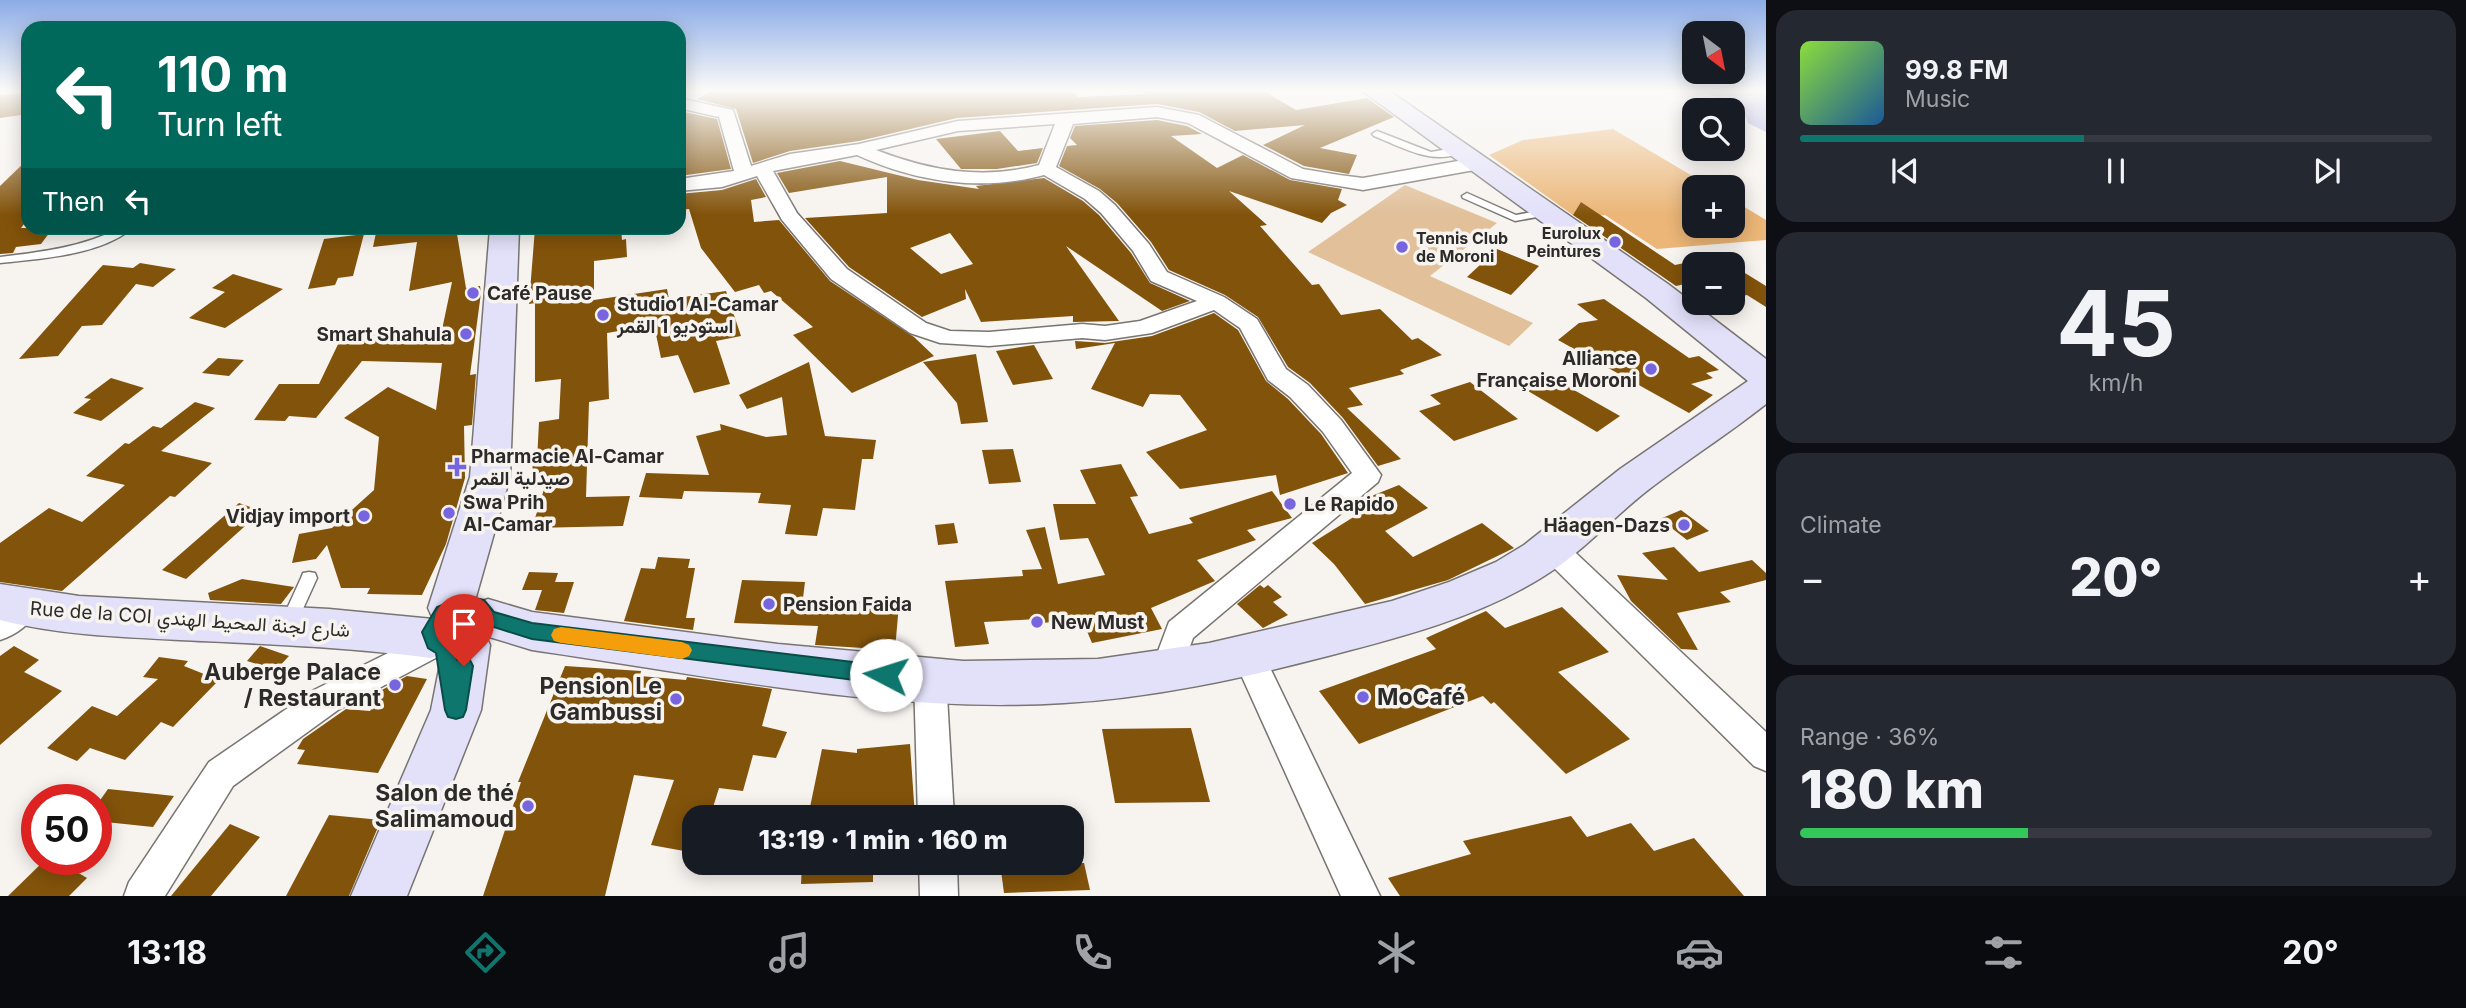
<!DOCTYPE html>
<html lang="en">
<head>
<meta charset="utf-8">
<style>
	:root { --surface:#171b24; --page:#242831; --text:#f1f3f6; --muted:#9ea1a6; --line:#363941; --accent:#0f766e }
	body { margin:0; font-family:Inter,Vazirmatn,sans-serif; background:var(--page); color:var(--text); height:100vh; display:flex; flex-direction:column; font-size:26px; white-space:nowrap }
	* { box-sizing:border-box; margin:0 }
	p { font-size:23px; color:var(--muted) }
	.icon { flex:none; width:38px; height:38px; fill:none; stroke:currentColor; stroke-width:2; stroke-linecap:round; stroke-linejoin:round }
	.map { position:relative; flex:1; overflow:hidden }
	.panel { display:flex; flex-direction:column; gap:10px; padding:10px; background:#0d0f14; width:700px }
	.panel>* { flex:none }
	.banner { position:absolute; left:21px; top:21px; width:665px; height:214px; border-radius:21px; box-shadow:0 4px 18px #0003; background:#00695c; color:#fff; overflow:hidden }
	.needle { width:46px; rotate:148deg }
	.fabs { position:absolute; left:1682px; top:21px; display:grid; gap:14px }
	.fabs a { display:grid; place-items:center; width:63px; height:63px; border-radius:14px; background:var(--surface); box-shadow:0 4px 18px #0003; font-size:35px }
	.speed { position:absolute; left:21px; top:784px; display:flex; gap:14px; font-size:35px; font-weight:700; text-align:center }
	.speed>* { display:grid; place-content:center; width:91px; height:91px; border-radius:50%; background:var(--surface); box-shadow:0 4px 18px #0003; line-height:1 }
	.speed .limit { border:10px solid #d22; background:#fff; color:#111 }
	.pin { position:absolute; display:grid; place-items:center; width:60px; height:60px; color:#fff; margin:-72px -30px; border-radius:50% 50% 50% 0; rotate:-45deg; box-shadow:0 0 7px #0007 }
	.pin .icon { rotate:45deg }
	.me { position:absolute; width:77px; margin:-38px; rotate:275deg; stroke-linejoin:round; filter:drop-shadow(0 0 5px #0008) }
	.turn { display:flex; align-items:center; gap:24px; height:147px; padding:0 21px; font-size:32px }
	.turn .icon { width:91px; height:91px; stroke-width:2.5 }
	.turn b { display:block; font-size:49px; line-height:60px }
	.then { display:flex; align-items:center; height:66px; padding:0 21px; background:#0003; gap:14px; font-size:26px }
	.big { font-size:52px; font-weight:800; line-height:1.1 }
	.panel .widget { flex:1; display:flex; flex-direction:column; justify-content:center; gap:10px; min-width:0; padding:0 24px; border-radius:21px; background:var(--page) }
	.panel .dial { align-items:center; gap:0 }
	.dial b { font-size:91px; line-height:1 }
	.song { display:flex; align-items:center; gap:21px }
	.cover { width:84px; height:84px; border-radius:10px; background:linear-gradient(135deg,hsl(90 70% 55%),hsl(210 70% 35%)) }
	.played { height:7px; border-radius:4px; background:linear-gradient(90deg,var(--accent) 45%,var(--line) 45%) }
	.keys { display:flex; justify-content:space-around; direction:ltr }
	.heat { display:flex; justify-content:space-between; align-items:center; font-size:38px; direction:ltr }
	.charge { height:10px; border-radius:5px; background:linear-gradient(90deg,#34c759 36%,var(--line) 0) }
	.trip { position:absolute; left:682px; top:805px; width:402px; height:70px; border-radius:21px; background:var(--surface); box-shadow:0 4px 18px #0003; font-weight:800; line-height:70px; text-align:center }
	.tabs { display:flex; height:112px; justify-content:space-around; align-items:center; background:#090b0e; color:var(--muted) }
	.tabs .icon { width:49px; height:49px }
	.tabs .selected { color:var(--accent) }
	.tabs b { font-size:32px; color:var(--text) }
	main { display:flex; flex:1; min-height:0 }
	.map>svg:first-child { display:block }
	.green { fill:#e1c09a }
	.forest { fill:#ebb677 }
	.water { fill:#a39fe5 }
	.building { fill:#82530b; fill-rule:evenodd }
	.lines { fill:none; stroke-linecap:round; stroke-linejoin:round }
	.lane-casing { stroke:#777471; stroke-width:3 }
	.street-casing { stroke:#777471; stroke-width:3 }
	.secondary-casing { stroke:#777471; stroke-width:3 }
	.lane { fill:#fff; fill-rule:evenodd }
	.street { fill:#fff; fill-rule:evenodd }
	.secondary { fill:#e3e1fa; fill-rule:evenodd }
	.route { fill:#0f766e; stroke:#0a4d48; stroke-width:2 }
	.slow { fill:#f59e0b }
	.poi-dot { fill:#7764df; stroke:#f7f3ef; stroke-width:2.5 }
	.labels { text-anchor:middle; stroke-width:7; stroke-linejoin:round; paint-order:stroke }
	.far-poi-label { font-size:16px; font-weight:bold; fill:#2c2b2a; stroke:#f7f3ef; text-anchor:end }
	.poi-label { font-size:19px; font-weight:bold; fill:#2c2b2a; stroke:#f7f3ef; text-anchor:start }
	.street-label { font-size:19px; fill:#2c2b2a; stroke:#f7f3ef }
	.near-poi-label { font-size:23px; font-weight:bold; fill:#2c2b2a; stroke:#f7f3ef; text-anchor:end }
</style>
</head>
<body>
<main>
<div class="map">
<svg width="1766" height="896" viewBox="0 0 1766 896">
	<rect width="100%" height="100%" fill="#f7f3ef"/>
	<!-- green -->
	<polygon class="green" points="1405,185 1497,223 1430,276 1533,323 1509,346 1308,252"/>
	<!-- forest -->
	<polygon class="forest" points="1613,129 1711,187 1694,187 1694,226 1732,226 1733,200 1766,220 1766,240 1657,249 1605,215 1577,218 1489,155 1523,140"/>
	<!-- water -->
	<polygon class="water" points="1703,90 1766,90 1766,132 1748,123 1742,106 1714,97"/>
	<!-- building -->
	<g class="building">
		<polygon points="713,90 1072,90 1078,97 1147,94 1138,90 1262,90 1296,110 1367,98 1394,117 1320,148 1357,155 1349,174 1304,166 1263,145 1305,125 1235,131 1199,112 1157,104 957,118 859,141 790,151 753,163 736,109 697,99"/>
		<polygon points="28,93 28,114 0,118 0,95"/>
		<polygon points="679,111 717,119 731,169 679,176"/>
		<polygon points="1157,120 1187,126 1202,134 1171,136 1217,168 1243,155 1290,180 1342,189 1338,200 1347,205 1331,213 1322,223 1229,191 1267,225 1260,226 1312,285 1319,284 1341,315 1380,309 1412,340 1418,338 1442,355 1400,370 1404,374 1349,388 1363,405 1347,408 1401,459 1378,466 1343,418 1310,383 1288,367 1258,317 1225,295 1169,270 1151,242 1117,203 1100,189 1059,166 1067,146 1077,145 1070,138 1075,126"/>
		<polygon points="1000,131 1018,151 1043,148 1037,163 997,169 961,169 936,139"/>
		<polygon points="28,159 28,219 21,228 53,228 41,244 16,247 13,253 0,254 0,186"/>
		<path d="M840,161l78,19 61,9 -3,-3 68,-8 39,23 16,14 32,38 19,30 40,18 -28,10 -96,-65 53,75 -46,1v-6l-92,6 -16,-33 1,10 -44,18 -73,-50 -44,-49 82,-5v-36l-98,16 -12,-20zM950,233l23,31 -32,10 -31,-26z"/>
		<polygon points="756,179 766,197 751,200 754,222 779,220 830,281 914,337 934,356 852,393 793,335 813,327 771,291 764,293 759,285 735,292 701,248 689,209 679,210 679,194 722,190"/>
		<polygon points="1581,202 1675,265 1694,261 1694,282 1676,286 1573,215"/>
		<polygon points="377,228 456,228 466,288 480,286 481,293 470,375 476,374 472,425 464,426 465,478 446,544 422,595 367,594 370,588 341,588 327,545 316,559 292,563 299,534 332,528 374,490 379,437 344,418 388,387 436,410 442,363 362,361 316,418 289,416 285,421 254,420 279,384 319,384 341,338 403,332 403,338 434,334 435,326 443,325 452,282 409,291 417,242 373,247"/>
		<polygon points="535,228 621,228 622,240 626,239 627,257 594,261 594,300 667,289 669,299 726,291 741,336 716,341 730,384 694,393 678,355 661,358 654,325 607,333 609,399 589,402 586,497 630,496 623,526 532,528 545,486 531,488 533,461 537,461 539,422 559,419 561,379 535,382 535,303 529,304"/>
		<polygon points="364,234 353,276 338,278 335,285 308,289 324,239"/>
		<polygon points="1497,249 1539,266 1511,295 1467,277"/>
		<polygon points="140,263 176,269 153,287 136,284 102,325 82,326 58,356 19,359 100,268 103,265 133,268"/>
		<polygon points="1732,265 1766,286 1766,307 1747,295 1732,298"/>
		<polygon points="233,274 283,289 225,328 189,318 225,292 212,288"/>
		<polygon points="1604,299 1689,358 1699,356 1719,370 1706,373 1713,378 1691,384 1713,395 1689,413 1558,340 1579,323 1598,320 1577,304"/>
		<polygon points="1214,313 1238,330 1266,381 1288,399 1321,434 1348,473 1280,495 1276,475 1180,489 1146,452 1207,430 1180,395 1150,394 1143,407 1091,389 1115,343 1076,349 1075,341 1105,343 1152,336"/>
		<polygon points="1034,345 1053,379 1013,385 996,351"/>
		<polygon points="976,354 988,422 961,424 957,403 923,362"/>
		<polygon points="218,358 244,360 229,376 202,373"/>
		<polygon points="809,362 825,436 876,440 873,459 862,459 855,510 823,508 817,536 785,534 791,505 758,503 761,493 684,491 682,499 639,497 646,473 709,475 696,436 721,430 720,424 766,437 787,435 782,397 747,409 739,395"/>
		<polygon points="1551,377 1620,416 1597,432 1528,391"/>
		<polygon points="111,378 144,388 101,421 73,413 91,399 84,398"/>
		<polygon points="1470,382 1518,419 1454,441 1419,411 1441,404 1430,395"/>
		<polygon points="195,402 215,408 161,451 212,463 175,497 170,496 62,591 0,582 0,543 49,508 82,522 125,485 86,476 125,443 129,444 153,426 161,428"/>
		<polygon points="1013,449 1021,482 989,484 982,450"/>
		<polygon points="1121,464 1138,496 1130,497 1149,534 1193,523 1189,518 1272,491 1292,518 1247,530 1256,540 1197,560 1215,581 1151,608 1162,629 1092,643 1081,617 1038,624 1036,619 984,622 989,644 955,647 945,581 1023,576 1022,570 1042,569 1026,530 1045,527 1058,584 1105,575 1088,538 1060,540 1053,504 1096,504 1080,470"/>
		<polygon points="1399,485 1428,508 1385,531 1413,557 1482,523 1514,548 1448,580 1365,604 1334,564 1312,543 1360,513 1356,504 1359,501"/>
		<polygon points="239,503 262,511 186,579 162,570"/>
		<polygon points="1681,510 1709,531 1687,540 1660,519"/>
		<polygon points="954,523 958,543 938,545 935,525"/>
		<polygon points="1674,547 1699,572 1752,560 1766,573 1766,580 1720,592 1731,602 1677,613 1698,650 1681,649 1631,601 1617,575 1668,580 1642,553"/>
		<polygon points="658,557 690,559 688,568 695,568 686,618 695,618 693,630 624,621 641,568 655,569"/>
		<polygon points="529,572 558,573 555,582 574,582 564,613 535,610 542,590 522,590"/>
		<polygon points="242,579 294,587 281,604 210,600 208,593"/>
		<polygon points="742,580 805,582 803,598 899,604 895,650 815,645 818,626 734,623"/>
		<polygon points="1260,585 1264,588 1268,585 1282,597 1273,602 1288,615 1263,628 1237,604"/>
		<polygon points="1562,607 1609,652 1558,672 1630,739 1566,774 1494,702 1491,704 1483,696 1359,744 1319,691 1436,649 1426,638 1486,611 1505,628"/>
		<polygon points="14,646 39,660 24,672 62,691 0,745 0,656"/>
		<polygon points="260,646 289,656 276,670 247,661"/>
		<polygon points="159,657 188,661 184,666 219,680 173,727 161,722 125,760 90,748 77,761 47,748 92,706 117,716 158,679 143,677"/>
		<polygon points="565,666 641,671 640,676 686,680 687,677 772,689 762,726 787,732 776,758 753,755 743,791 719,788 710,817 695,817 695,853 651,845 674,780 634,775 605,896 483,896 521,782 518,782"/>
		<polygon points="407,676 427,679 378,773 297,764 305,750 297,749 303,739 346,709 370,711 382,690"/>
		<polygon points="1191,728 1210,802 1115,803 1102,729"/>
		<polygon points="910,744 915,817 808,817 822,749 857,753 857,749"/>
		<polygon points="108,789 156,794 174,796 153,827 96,821 96,806"/>
		<polygon points="329,815 381,820 349,896 286,896"/>
		<polygon points="1571,816 1587,837 1631,823 1654,851 1694,838 1744,896 1400,896 1388,878 1471,854 1463,841"/>
		<polygon points="230,824 260,837 211,896 171,896"/>
		<polygon points="46,859 55,859 87,878 69,896 8,896"/>
		<polygon points="802,863 873,863 873,882 801,884"/>
		<polygon points="1000,863 1084,863 1090,890 1004,893"/>
	</g>
	<g class="lines">
		<!-- lane casing -->
		<g class="lane-casing">
			<g id="lane">
				<path d="M1377,131l54,21 29,-5 5,3c-29,18 -63,-3 -91,-14l-2,-2z"/>
				<polygon points="1467,193 1516,215 1548,209 1553,212 1548,215 1515,221 1463,198 1462,196"/>
				<path d="M120,228h12c-30,27 -93,31 -132,35v-6c42,-5 82,-10 120,-29z"/>
				<polygon points="309,572 315,573 317,578 297,622 295,627 289,629 283,627 281,622 301,578 303,573"/>
			</g>
		</g>
		<!-- street casing -->
		<g class="street-casing">
			<g id="street">
				<path d="M679,98l54,12 18,56 39,-12 69,-10 99,-23 199,-14 42,8 104,54 36,6 24,3 117,-21 9,6 -9,6 -117,21 -72,-12 -103,-55 -31,-6 -84,7 -17,43 43,24 16,14 34,39 18,28 57,25 33,22 29,50 22,16 33,35 40,55 -3,7 -185,156 -15,42 -11,4 -11,-4 -5,-10 18,-48 183,-149 -29,-41 -33,-35 -22,-17 -28,-52 -26,-18 -62,23 -47,7 -23,-2 -93,8 -49,-3 -30,-10 -79,-54 -49,-59 -25,-44 -35,11 -43,4v-12l55,-8 -15,-54 -40,-9zM1055,124l-16,41c-56,15 -109,6 -163,-15l82,-19zM857,155c58,27 125,37 187,20l41,24 16,14 32,38 18,30 46,20 -57,20 -35,5 -23,-2 -93,8 -39,-1 -24,-8 -79,-54 -50,-56 -24,-42z"/>
				<polygon points="1552,537 1562,540 1766,732 1766,771 1754,766 1542,556 1538,548 1542,540"/>
				<path d="M24,595l11,4 4,9c-7,15 -23,27 -39,32v-31z"/>
				<polygon points="434,630 445,633 450,643 445,653 338,710 233,786 165,896 124,896 129,882 209,762 314,690"/>
				<polygon points="1249,643 1260,647 1380,896 1341,896 1233,657 1238,647"/>
				<polygon points="930,664 942,668 946,678 954,817 918,817 914,678 918,668"/>
				<polygon points="919,863 957,863 958,896 920,896"/>
			</g>
		</g>
		<!-- secondary casing -->
		<g class="secondary-casing">
			<path id="secondary" d="M1361,90h27l280,194 98,75v45c-38,30 -79,56 -118,86 -36,28 -67,64 -107,88 -65,40 -143,60 -217,79 -85,22 -171,41 -260,46 -177,11 -357,-28 -532,-53l-46,-14 4,9 -9,65 -74,186h-56l80,-186 11,-56 -11,4c-83,-11 -167,-14 -251,-18 -60,-3 -121,-5 -180,-20v-36l79,12 250,13 104,10 -5,-11 42,-131 20,-249h29l-9,249 -36,127 14,-5 44,13 246,32 185,17 135,-2 111,-16 183,-42 57,-19 47,-20 28,-17 96,-76 128,-88 -102,-83zM466,621l3,5 -18,5 -3,-5z"/>
		</g>
		<!-- lane -->
		<use href="#lane" class="lane"/>
		<!-- street -->
		<use href="#street" class="street"/>
		<!-- secondary -->
		<use href="#secondary" class="secondary"/>
	</g>
	<!-- sky -->
	<linearGradient id="sky" x2="0" y2="1"><stop stop-color="#8cace7"/><stop offset="0.42" stop-color="#fbfaf8"/><stop offset="1" stop-color="#fbfaf8" stop-opacity="0"/></linearGradient>
	<rect width="1766" height="215" fill="url(#sky)"/>
	<!-- route -->
	<path class="route" d="M465,596l19,4 10,12 38,11 354,43 7,3 3,6 -3,6 -7,3 -354,-45 -51,-16 -9,-11c-16,-1 -23,8 -31,20l1,6 10,4 5,18 7,-2 6,2 3,6 -7,44 -3,7 -7,2 -8,-2 -3,-7 -9,-57 -8,-5 -6,-16 15,-25z"/>
	<!-- slow -->
	<polygon class="slow" points="561,627 682,642 689,645 692,650 689,656 682,659 561,643 554,641 551,635 554,629"/>
	<!-- markers -->
	<g class="poi-dot">
		<circle cx="1615" cy="242" r="7"/>
		<circle cx="1402" cy="247" r="7"/>
		<circle cx="473" cy="293" r="7"/>
		<circle cx="603" cy="315" r="7"/>
		<circle cx="466" cy="334" r="7"/>
		<circle cx="1651" cy="369" r="7"/>
		<path d="M453.5 456.5h7v7h7v7h-7v7h-7v-7h-7v-7h7z"/>
		<circle cx="1290" cy="504" r="7"/>
		<circle cx="449" cy="513" r="7"/>
		<circle cx="364" cy="516" r="7"/>
		<circle cx="1684" cy="525" r="7"/>
		<circle cx="769" cy="604" r="7"/>
		<circle cx="1037" cy="622" r="7"/>
		<circle cx="395" cy="685" r="7"/>
		<circle cx="1363" cy="697" r="7"/>
		<circle cx="676" cy="699" r="7"/>
		<circle cx="528" cy="806" r="7"/>
	</g>
	<g class="labels">
		<!-- far-poi labels -->
		<g class="far-poi-label">
			<text x="1601" y="239">Eurolux<tspan x="1601" dy="18">Peintures</tspan></text>
			<text x="1416" y="244" text-anchor="start">Tennis Club<tspan x="1416" dy="18">de Moroni</tspan></text>
		</g>
		<!-- poi labels -->
		<g class="poi-label">
			<text x="487" y="300">Café Pause</text>
			<text x="617" y="311">Studio1 Al-Camar<tspan x="617" dy="22">استوديو 1 القمر</tspan></text>
			<text x="452" y="341" text-anchor="end">Smart Shahula</text>
			<text x="1637" y="365" text-anchor="end">Alliance<tspan x="1637" dy="22">Française Moroni</tspan></text>
			<text x="471" y="463">Pharmacie Al-Camar<tspan x="471" dy="22">صيدلية القمر</tspan></text>
			<text x="463" y="509">Swa Prih<tspan x="463" dy="22">Al-Camar</tspan></text>
			<text x="1304" y="511">Le Rapido</text>
			<text x="350" y="523" text-anchor="end">Vidjay import</text>
			<text x="1670" y="532" text-anchor="end">Häagen-Dazs</text>
			<text x="783" y="611">Pension Faida</text>
			<text x="1051" y="629">New Must</text>
		</g>
		<!-- street labels -->
		<g class="street-label">
			<text transform="translate(190 619) rotate(4)" y="7">Rue de la COI شارع لجنة المحيط الهندي</text>
		</g>
		<!-- near-poi labels -->
		<g class="near-poi-label">
			<text x="381" y="680">Auberge Palace<tspan x="381" dy="26">/ Restaurant</tspan></text>
			<text x="662" y="694">Pension Le<tspan x="662" dy="26">Gambussi</tspan></text>
			<text x="1377" y="705" text-anchor="start">MoCafé</text>
			<text x="514" y="801">Salon de thé<tspan x="514" dy="26">Salimamoud</tspan></text>
		</g>
	</g>
</svg>
<div class="fabs">
<a><svg class="needle" viewBox="-14 -14 28 28"><path d="M0-13l5 13h-10z" fill="#e53935"/><path d="M0 13l5-13h-10z" fill="#9ea1a6"/></svg></a>
<a><svg class="icon" aria-label="search" viewBox="0 0 24 24"><circle cx="10" cy="10" r="6"/><path d="M15 15l6 6"/></svg></a>
<a>+</a>
<a>−</a>
</div>
<div class="speed"><div class="limit">50</div></div>
<div class="pin" style="left:464px;top:666px;background:#d93025"><svg class="icon" aria-label="arrive" viewBox="0 0 24 24"><path d="M6 21V4h12l-3 4 3 4H6"/></svg></div>
<svg class="me" style="left:886px;top:675px" viewBox="-20 -20 40 40"><circle r="19" fill="#fff"/><path d="M0-13L10 11 0 6-10 11z" fill="#0f766e"/></svg>
<div class="trip">13:19 · 1 min · 160 m</div>
<div class="banner">
<div class="turn"><svg class="icon" aria-label="left" viewBox="0 0 24 24"><path d="M17 20v-9H6M10 6l-5 5 5 5"/></svg><div><b>110 m</b>Turn left</div></div>
<div class="then">Then<svg class="icon" aria-label="left" viewBox="0 0 24 24"><path d="M17 20v-9H6M10 6l-5 5 5 5"/></svg></div>
</div>
</div>
<section class="panel">
<div class="widget">
<div class="song"><i class="cover"></i><div><b>99.8 FM</b><p>Music</p></div></div>
<div class="played"></div>
<div class="keys"><svg class="icon" aria-label="previous" viewBox="0 0 24 24"><path d="M18 5L8 12l10 7zM5 5v14"/></svg><svg class="icon" aria-label="pause" viewBox="0 0 24 24"><path d="M8 5v14M16 5v14"/></svg><svg class="icon" aria-label="next" viewBox="0 0 24 24"><path d="M6 5l10 7-10 7zM19 5v14"/></svg></div>
</div>
<div class="widget dial"><b>45</b><p>km/h</p></div>
<div class="widget"><p>Climate</p>
<div class="heat"><a>−</a><b class="big">20°</b><a>+</a></div>
</div>
<div class="widget"><p>Range · 36%</p><b class="big">180 km</b><div class="charge"></div></div>
</section>
</main>
<nav class="tabs">
<b>13:18</b>
<svg class="icon selected" aria-label="directions" viewBox="0 0 24 24"><path d="M12 3l9 9-9 9-9-9zM9 14v-3h6M13 9l2 2-2 2"/></svg>
<svg class="icon" aria-label="music" viewBox="0 0 24 24"><path d="M9 18V5l10-2v13"/><circle cx="6" cy="18" r="3"/><circle cx="16" cy="16" r="3"/></svg>
<svg class="icon" aria-label="phone" viewBox="0 0 24 24"><path d="M5 4h4l2 5-3 2q2 4 5 5l2-3 5 2v4C11 20 4 13 5 4z"/></svg>
<svg class="icon" aria-label="climate" viewBox="0 0 24 24"><path d="M12 3v18M4 7l16 10M4 17L20 7"/></svg>
<svg class="icon" aria-label="car" viewBox="0 0 24 24"><path d="M5 17H2v-5l4-1 3-4h7l3 4 3 1v5h-3M9 17h6M6 11h13"/><circle cx="7" cy="17" r="2"/><circle cx="17" cy="17" r="2"/></svg>
<svg class="icon" aria-label="filters" viewBox="0 0 24 24"><path d="M4 7h16M4 17h16"/><circle cx="9" cy="7" r="2"/><circle cx="15" cy="17" r="2"/></svg>
<b>20°</b>
</nav>
</body>
</html>
